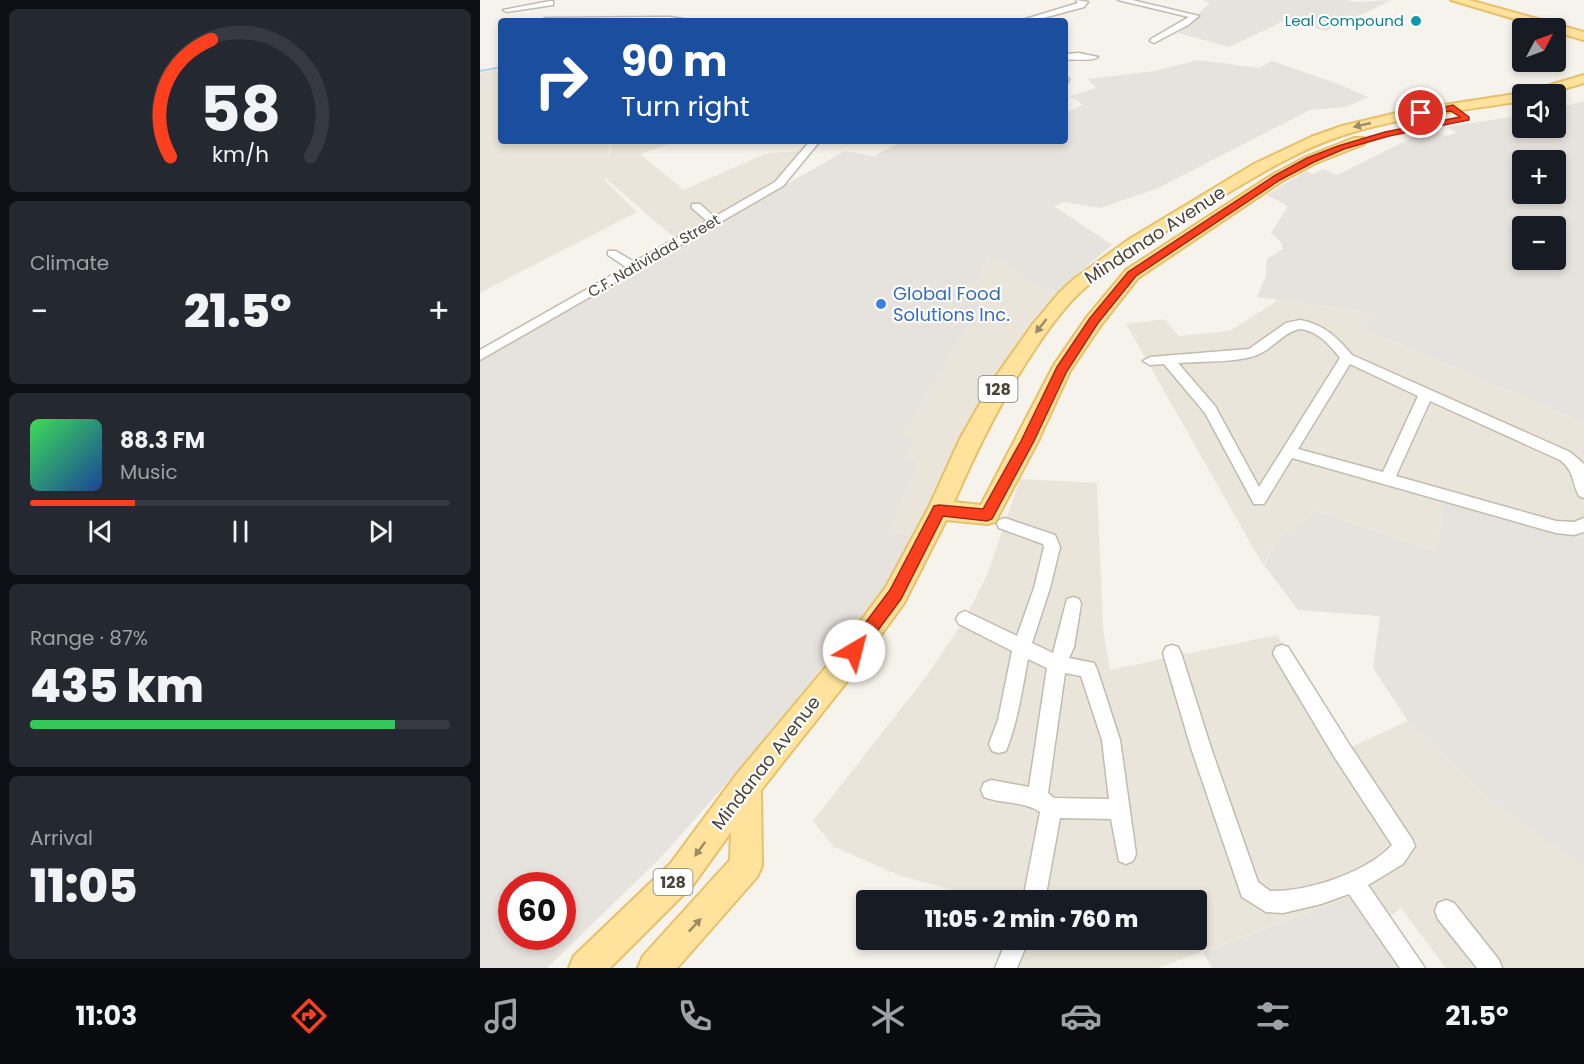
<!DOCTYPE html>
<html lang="en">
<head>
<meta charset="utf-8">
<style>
	:root { --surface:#171b24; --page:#242831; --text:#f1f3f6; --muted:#9ea1a6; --line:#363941; --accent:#fc3f1d }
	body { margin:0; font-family:Poppins,sans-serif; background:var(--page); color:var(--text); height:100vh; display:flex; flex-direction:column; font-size:22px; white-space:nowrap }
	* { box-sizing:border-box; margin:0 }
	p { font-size:20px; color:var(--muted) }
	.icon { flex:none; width:33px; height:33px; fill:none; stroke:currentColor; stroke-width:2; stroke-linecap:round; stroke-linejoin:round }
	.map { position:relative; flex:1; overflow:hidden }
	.details { display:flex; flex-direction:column; gap:9px; padding:9px; background:#0d0f14; width:480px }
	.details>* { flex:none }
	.banner { position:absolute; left:18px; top:18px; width:570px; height:126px; border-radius:6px; box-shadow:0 3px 9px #0003; background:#1a4fa0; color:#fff; overflow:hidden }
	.needle { width:39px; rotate:49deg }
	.buttons { position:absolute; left:1032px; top:18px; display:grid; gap:12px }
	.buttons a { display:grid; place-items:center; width:54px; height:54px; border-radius:6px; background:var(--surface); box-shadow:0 3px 9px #0003; font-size:30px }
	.speed { position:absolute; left:18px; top:872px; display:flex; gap:12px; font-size:30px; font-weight:700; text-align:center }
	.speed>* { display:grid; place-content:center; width:78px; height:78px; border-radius:50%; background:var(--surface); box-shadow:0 3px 9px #0003; line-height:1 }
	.speed .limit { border:9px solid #d22; background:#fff; color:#111 }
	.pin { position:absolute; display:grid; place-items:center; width:51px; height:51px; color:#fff; margin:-26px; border:3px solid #fff; border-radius:50%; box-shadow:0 2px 6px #0007 }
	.me { position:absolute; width:66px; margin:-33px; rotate:37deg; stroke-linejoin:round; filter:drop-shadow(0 0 4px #0008) }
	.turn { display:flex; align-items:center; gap:21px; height:126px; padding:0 24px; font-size:27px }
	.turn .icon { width:78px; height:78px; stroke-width:2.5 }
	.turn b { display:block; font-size:42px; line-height:51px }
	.big { font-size:45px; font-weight:800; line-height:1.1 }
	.details .widget { flex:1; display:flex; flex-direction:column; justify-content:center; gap:9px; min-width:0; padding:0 21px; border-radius:9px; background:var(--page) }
	.details .dial { align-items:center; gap:0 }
	.dial svg { height:156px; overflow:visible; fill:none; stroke:var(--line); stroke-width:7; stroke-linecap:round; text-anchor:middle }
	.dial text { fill:var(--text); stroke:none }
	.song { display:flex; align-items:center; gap:18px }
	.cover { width:72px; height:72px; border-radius:9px; background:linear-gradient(135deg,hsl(130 70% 55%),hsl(220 70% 35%)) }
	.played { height:6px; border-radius:3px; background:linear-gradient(90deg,var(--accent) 25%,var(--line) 25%) }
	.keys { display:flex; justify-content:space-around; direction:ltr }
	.heat { display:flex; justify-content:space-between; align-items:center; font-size:33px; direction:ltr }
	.charge { height:9px; border-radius:4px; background:linear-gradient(90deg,#34c759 87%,var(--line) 0) }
	.trip { position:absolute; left:376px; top:890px; width:351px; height:60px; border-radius:6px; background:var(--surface); box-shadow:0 3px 9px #0003; font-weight:800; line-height:60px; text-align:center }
	.tab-bar { display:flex; height:96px; justify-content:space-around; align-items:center; background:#090b0e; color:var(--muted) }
	.tab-bar .icon { width:42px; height:42px }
	.tab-bar .active { color:var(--accent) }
	.tab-bar b { font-size:27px; color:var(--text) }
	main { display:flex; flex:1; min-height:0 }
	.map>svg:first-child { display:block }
	.residential { fill:#eae5da }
	.industrial { fill:#e6e2dd; fill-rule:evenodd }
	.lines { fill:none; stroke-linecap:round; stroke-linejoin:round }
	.stream { stroke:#a9d4f2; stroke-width:2 }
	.minor-casing { stroke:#c2bbae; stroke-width:3 }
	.primary-casing { stroke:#e6c16a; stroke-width:4 }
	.minor { fill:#fff; fill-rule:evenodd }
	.primary { fill:#ffe39c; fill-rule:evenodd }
	.oneway { fill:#9c8c66 }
	.route { fill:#fc3f1d; stroke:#a42913; stroke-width:1.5 }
	.culture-dot { fill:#0f9aa8; stroke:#fff; stroke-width:2 }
	.shop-dot { fill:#3f7fe0; stroke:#fff; stroke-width:2 }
	.labels { text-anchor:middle; stroke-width:4.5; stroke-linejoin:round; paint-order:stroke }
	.far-culture-label { font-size:15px; fill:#0d838f; stroke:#fff; text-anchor:end }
	.far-street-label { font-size:15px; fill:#4b4439; stroke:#fff }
	.shield { fill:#fff; stroke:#817c74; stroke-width:1.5 }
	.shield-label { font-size:16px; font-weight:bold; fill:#4b4439 }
	.street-label { font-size:18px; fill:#4b4439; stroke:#fff }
	.shop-label { font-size:18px; fill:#366cbe; stroke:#fff; text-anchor:start }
</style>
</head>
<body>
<main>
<section class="details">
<div class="widget dial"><svg viewBox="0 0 100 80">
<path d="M14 69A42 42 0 1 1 86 69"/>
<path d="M14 69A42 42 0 0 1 35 9" stroke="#fc3f1d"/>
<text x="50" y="56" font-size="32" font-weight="700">58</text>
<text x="50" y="72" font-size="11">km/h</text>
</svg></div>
<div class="widget"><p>Climate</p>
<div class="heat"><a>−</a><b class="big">21.5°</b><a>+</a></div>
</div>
<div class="widget">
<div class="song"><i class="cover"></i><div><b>88.3 FM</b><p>Music</p></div></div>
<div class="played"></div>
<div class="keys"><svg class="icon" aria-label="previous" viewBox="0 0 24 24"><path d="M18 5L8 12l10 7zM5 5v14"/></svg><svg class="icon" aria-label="pause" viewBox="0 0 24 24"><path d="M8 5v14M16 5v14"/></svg><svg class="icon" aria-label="next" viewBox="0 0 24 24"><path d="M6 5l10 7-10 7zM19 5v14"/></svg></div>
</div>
<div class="widget"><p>Range · 87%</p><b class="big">435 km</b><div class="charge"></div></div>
<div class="widget"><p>Arrival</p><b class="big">11:05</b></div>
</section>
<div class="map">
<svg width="1104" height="968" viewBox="0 0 1104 968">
	<rect width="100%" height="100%" fill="#f6f3ec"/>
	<!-- residential -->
	<g class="residential">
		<polygon points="15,69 21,74 21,141 130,141 128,162 132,141 198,141 160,154 204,190 284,154 323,151 296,182 196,239 125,178 125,181 157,212 0,293 0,73"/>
		<polygon points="508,258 525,263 554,286 567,287 581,294 466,472 431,537 411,530 436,461 425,457 424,434 474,347 492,291"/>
		<polygon points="798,300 896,313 884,329 1104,423 1104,539 964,500 957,552 837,511 800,537 783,565 646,324 684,319 699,336 750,331"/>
		<polygon points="540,479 617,483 623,628 630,670 797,635 868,748 928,721 1016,805 1102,863 1104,866 1104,968 966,968 921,908 895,929 871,896 678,968 522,968 533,939 717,939 717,900 511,900 421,876 354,847 333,821 448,674 485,619 507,575"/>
	</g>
	<!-- industrial -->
	<g class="industrial">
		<polygon points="721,0 866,0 875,2 912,0 846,31 806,20 749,47 698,33 730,3"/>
		<path d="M718,60l61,8 13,-7 69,24 27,12 -22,10 -36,3 -152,78 -58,20 -36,-6 -10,4 58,39 -37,31 -14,18 -14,-7h-12l-30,-24 -17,-5 -16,33 8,13 -76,130 10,4 -9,19 12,4 -26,69 20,7 -28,54 -125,157 -95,107 -116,113h-67v-609l365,-208 29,5 28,-15h163v-28l18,-8 -13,-9 26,-8 -8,-9 66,-8zM32,885h50v51h-50z"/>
		<path d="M1104,101v322l-220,-94 11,-16 -118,-16 9,-21 1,-17 16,-10 -2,-7 -10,-9 17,-27 -21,-11 39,-24 7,3 10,-5 14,6 92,-46h4l12,7 12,-3 -10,-6 75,-12v13h34v-19zM1076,160v34h-34v-34zM1076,226v34h-34v-34z"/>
		<polygon points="964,500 1104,539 1104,866 1016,805 928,721 893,668 900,616 818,610 784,565 800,537 837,511 957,552"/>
		<polygon points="871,896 923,968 732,968 723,952"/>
	</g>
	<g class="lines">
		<!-- stream -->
		<polyline class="stream" points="0,71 21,67"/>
		<!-- minor casing -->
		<g class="minor-casing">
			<g id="minor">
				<polygon points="596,0 608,2 604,7 552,21 539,21 598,3"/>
				<polygon points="638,0 652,0 719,16 708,25 674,43 670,41 671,39 709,17"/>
				<polygon points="70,1 73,1 73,5 27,12 23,10"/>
				<polygon points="190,17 215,21 61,20 65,18"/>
				<path d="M599,53l19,4c-7,5 -23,1 -33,3v-6z"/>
				<polygon points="585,76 589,79 588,82 585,83"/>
				<polygon points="330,141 340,141 303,186 0,360 0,350 146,267 128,255 128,251 136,251 154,262 227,221 212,208 212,204 220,204 234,217 295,182"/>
				<path d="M820,320c23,4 37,17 52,35l218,97 14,12v34l-5,-2c-8,-16 -4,-24 -19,-36l-130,-59 -34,75 160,45 18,1 10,-4v14l-10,3 -18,-2 -264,-75 -28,46h-10l-49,-91 -41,-49 -14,1 -7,-4 7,-4 99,-8 37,-26zM820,329c18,2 30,16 40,29l-81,129 -44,-81 -37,-43c23,-2 58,0 79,-8 16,-6 26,-23 43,-26zM870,364l68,32 -35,76 -85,-23z"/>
				<path d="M525,518l50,17 5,12 -10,41 -18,55 21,10 14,-54 6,-2 6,2 2,5 -7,43 -5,11 25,5 3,6 23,71 16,114 -3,7 -7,3 -7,-3 -8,-42 -51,-1 -15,82h-22l17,-88c-16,-11 -38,-8 -56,-15l-3,-7 3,-7 7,-3 38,7 18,-119 -19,-9c-6,31 -10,62 -22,92l-7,2 -7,-2 -3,-7 9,-24 14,-69 -53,-27 -3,-5 3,-5 6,-3 52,25 17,-48 10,-41 -1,-3 -44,-16 -2,-4 2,-4zM585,673l16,3 21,64 7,59 -55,-1 -6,-5z"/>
				<path d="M692,645l6,2 3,6 30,95 47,134 12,9c37,1 96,-18 122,-46l-57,-87 -59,-99 -3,-6 3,-6 6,-2 6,2 61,97 63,95 3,7 -12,18 -35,21 57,83h-25l-51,-74 -28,10 -38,9 -17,-1 -24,-15 -51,-149 -28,-95 3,-6z"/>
				<polygon points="966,900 974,903 1019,960 1022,968 997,968 958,919 955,911 958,903"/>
				<polygon points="527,939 549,939 537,968 515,968"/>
			</g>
		</g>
		<!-- primary casing -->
		<g class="primary-casing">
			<g id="primary">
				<polygon points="971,0 989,0 1104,32 1104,40 1076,32 1076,28 1065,28"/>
				<polygon points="1104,75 1104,83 1067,94 1048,94 1050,91"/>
				<path d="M1042,93l5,1h-5v7c-56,9 -114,15 -169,31 -51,15 -97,44 -142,71 -42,27 -86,52 -125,84 -19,16 -35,38 -49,59 -34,50 -59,101 -83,156l27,3 73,-140 33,-48 39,-47 146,-95 34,-18 48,-19h10l2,3 -2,3 -48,19 -34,18 -144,97 -37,47 -31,46 -32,70 -43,81 -8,2 -41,-4 -42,83 -55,76 -88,111 1,76 -5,11 -80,91h-39l5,-12 87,-96 1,-28 -38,53 -83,83h-41l5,-12 97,-93 65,-88 95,-114 55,-74 42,-78 32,-70 34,-60 39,-55 26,-31 15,-14 54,-39 126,-76 57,-27 31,-11 63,-15z"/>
			</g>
		</g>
		<!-- minor -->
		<use href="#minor" class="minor"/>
		<!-- primary -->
		<use href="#primary" class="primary"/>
	</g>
	<!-- one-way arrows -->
	<defs><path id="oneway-solid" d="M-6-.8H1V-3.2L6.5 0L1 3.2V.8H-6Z" transform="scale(1.5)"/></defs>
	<g class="oneway">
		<use href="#oneway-solid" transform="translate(882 125) rotate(167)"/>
		<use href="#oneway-solid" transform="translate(561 326) rotate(128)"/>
		<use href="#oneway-solid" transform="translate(220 849) rotate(126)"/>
		<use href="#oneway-solid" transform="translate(215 925) rotate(-47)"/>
	</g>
	<!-- route -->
	<polygon class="route" points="973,105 989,117 989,120 909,136 864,149 834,162 800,180 656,276 618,323 587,371 554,441 512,519 507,521 463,516 421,599 379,656 374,658 368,656 365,651 368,646 410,590 454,506 459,505 503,509 541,441 577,367 610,318 648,272 794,176 827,158 858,146 905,132 980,117 971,111 941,115 937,113"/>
	<!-- markers -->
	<circle class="culture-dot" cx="936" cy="21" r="6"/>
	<circle class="shop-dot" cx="401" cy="304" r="6"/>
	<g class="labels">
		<!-- far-culture labels -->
		<g class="far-culture-label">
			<text x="924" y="26">Leal Compound</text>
		</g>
		<!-- far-street labels -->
		<g class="far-street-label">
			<text transform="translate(174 256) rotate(-30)" y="5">C.F. Natividad Street</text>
		</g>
		<!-- shield labels -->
		<g class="shield">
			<rect x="498.5" y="376" width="39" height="26" rx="4.5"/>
			<rect x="173.5" y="869" width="39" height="26" rx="4.5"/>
		</g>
		<g class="shield-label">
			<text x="518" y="395">128</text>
			<text x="193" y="888">128</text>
		</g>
		<!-- street labels -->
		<g class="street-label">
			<text transform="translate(675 235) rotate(-33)" y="6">Mindanao Avenue</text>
			<text transform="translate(286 763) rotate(-52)" y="6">Mindanao Avenue</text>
		</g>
		<!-- shop labels -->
		<g class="shop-label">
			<text x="413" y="300">Global Food<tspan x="413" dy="21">Solutions Inc.</tspan></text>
		</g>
	</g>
</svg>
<div class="buttons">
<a><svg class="needle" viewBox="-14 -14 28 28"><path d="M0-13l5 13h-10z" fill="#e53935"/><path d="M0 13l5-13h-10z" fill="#9ea1a6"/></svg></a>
<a><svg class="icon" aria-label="sound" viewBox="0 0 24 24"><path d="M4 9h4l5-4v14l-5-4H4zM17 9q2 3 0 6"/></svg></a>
<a>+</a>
<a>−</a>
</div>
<div class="speed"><div class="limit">60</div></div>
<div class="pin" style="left:941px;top:113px;background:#d93025"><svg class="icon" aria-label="arrive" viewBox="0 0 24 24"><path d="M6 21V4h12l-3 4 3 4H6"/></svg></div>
<svg class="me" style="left:374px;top:651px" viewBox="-20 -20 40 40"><circle r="19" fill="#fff"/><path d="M0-13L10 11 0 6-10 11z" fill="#fc3f1d"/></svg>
<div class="trip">11:05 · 2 min · 760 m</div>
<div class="banner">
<div class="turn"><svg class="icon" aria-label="right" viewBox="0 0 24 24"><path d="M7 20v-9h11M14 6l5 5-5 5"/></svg><div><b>90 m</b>Turn right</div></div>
</div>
</div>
</main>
<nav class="tab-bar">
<b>11:03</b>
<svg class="icon active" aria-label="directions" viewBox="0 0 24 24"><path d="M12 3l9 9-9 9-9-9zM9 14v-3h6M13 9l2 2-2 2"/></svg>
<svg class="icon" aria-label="music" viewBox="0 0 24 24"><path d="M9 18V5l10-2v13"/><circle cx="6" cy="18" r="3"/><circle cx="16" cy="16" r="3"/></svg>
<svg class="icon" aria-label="phone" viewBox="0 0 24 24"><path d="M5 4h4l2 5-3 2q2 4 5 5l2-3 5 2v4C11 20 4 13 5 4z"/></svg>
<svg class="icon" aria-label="climate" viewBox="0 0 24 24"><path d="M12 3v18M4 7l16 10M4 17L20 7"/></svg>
<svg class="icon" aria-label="car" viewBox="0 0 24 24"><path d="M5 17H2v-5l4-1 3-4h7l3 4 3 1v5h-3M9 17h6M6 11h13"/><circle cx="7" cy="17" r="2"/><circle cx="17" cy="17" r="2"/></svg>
<svg class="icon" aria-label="filters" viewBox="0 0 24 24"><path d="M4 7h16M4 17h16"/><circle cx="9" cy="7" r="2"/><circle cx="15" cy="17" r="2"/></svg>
<b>21.5°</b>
</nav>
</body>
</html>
